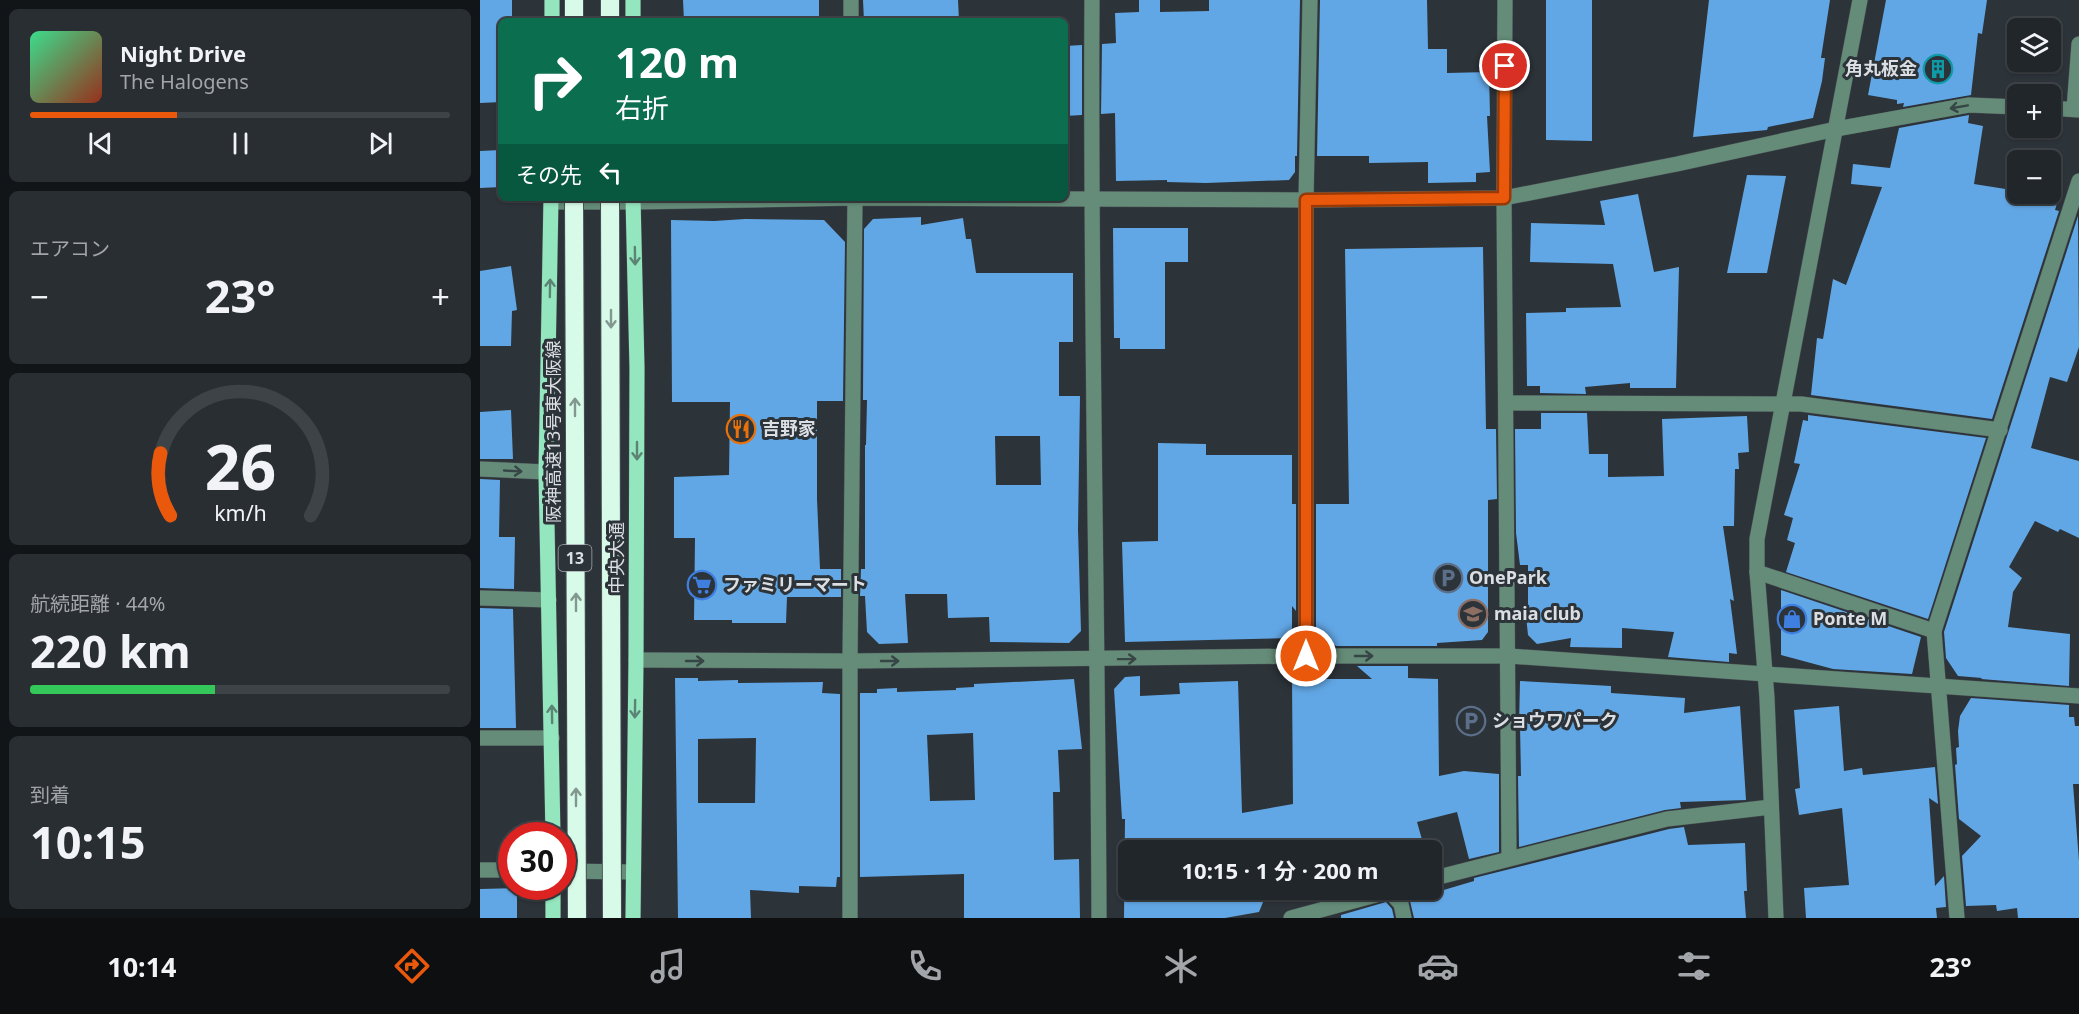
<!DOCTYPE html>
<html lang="ja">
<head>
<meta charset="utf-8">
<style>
	:root { --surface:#21262b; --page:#292e33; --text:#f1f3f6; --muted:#a2a5a9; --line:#3e4347; --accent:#ea580c }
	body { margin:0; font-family:"Noto Sans","Noto Sans JP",sans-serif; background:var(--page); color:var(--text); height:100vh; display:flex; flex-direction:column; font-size:22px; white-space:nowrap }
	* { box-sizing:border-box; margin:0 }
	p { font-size:20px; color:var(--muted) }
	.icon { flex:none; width:33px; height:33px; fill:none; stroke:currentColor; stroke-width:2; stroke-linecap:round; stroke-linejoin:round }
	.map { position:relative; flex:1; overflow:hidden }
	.details { display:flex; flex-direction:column; gap:9px; padding:9px; background:#121518; width:480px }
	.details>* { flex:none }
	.banner { position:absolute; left:18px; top:18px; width:570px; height:183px; border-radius:9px; box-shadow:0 2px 4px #0004,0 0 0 2px var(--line); background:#0b6e4f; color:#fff; overflow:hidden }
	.fabs { position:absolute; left:1527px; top:18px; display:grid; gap:12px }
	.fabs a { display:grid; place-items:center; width:54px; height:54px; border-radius:9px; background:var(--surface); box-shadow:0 2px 4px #0004,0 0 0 2px var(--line); font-size:30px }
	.speed { position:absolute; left:18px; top:822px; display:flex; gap:12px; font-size:30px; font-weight:700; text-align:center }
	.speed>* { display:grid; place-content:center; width:78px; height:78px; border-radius:50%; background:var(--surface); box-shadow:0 2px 4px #0004,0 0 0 2px var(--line); line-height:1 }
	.speed .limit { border:9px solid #d22; background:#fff; color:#111 }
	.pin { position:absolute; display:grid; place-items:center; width:51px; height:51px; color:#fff; margin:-26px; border:3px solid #fff; border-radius:50%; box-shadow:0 2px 6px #0007 }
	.me { position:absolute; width:66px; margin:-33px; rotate:0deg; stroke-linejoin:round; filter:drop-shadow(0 0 4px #0008) }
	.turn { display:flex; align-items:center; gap:21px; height:126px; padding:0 18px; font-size:27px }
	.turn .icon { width:78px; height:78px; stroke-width:2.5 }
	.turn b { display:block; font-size:42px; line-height:51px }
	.then { display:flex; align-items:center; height:57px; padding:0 18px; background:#0003; gap:12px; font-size:22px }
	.big { font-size:45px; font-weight:700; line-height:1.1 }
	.details .widget { flex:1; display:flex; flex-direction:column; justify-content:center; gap:9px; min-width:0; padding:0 21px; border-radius:9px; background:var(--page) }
	.details .dial { align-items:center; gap:0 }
	.dial svg { height:156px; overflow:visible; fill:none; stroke:var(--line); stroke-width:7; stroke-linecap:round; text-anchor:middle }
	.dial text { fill:var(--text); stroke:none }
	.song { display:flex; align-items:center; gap:18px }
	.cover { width:72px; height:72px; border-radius:9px; background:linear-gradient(135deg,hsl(150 70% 55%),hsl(10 70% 35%)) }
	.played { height:6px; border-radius:3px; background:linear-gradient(90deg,var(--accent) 35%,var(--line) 35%) }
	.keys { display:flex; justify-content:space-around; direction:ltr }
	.heat { display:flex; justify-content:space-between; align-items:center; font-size:33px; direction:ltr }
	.charge { height:9px; border-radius:4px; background:linear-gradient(90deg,#34c759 44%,var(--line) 0) }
	.trip { position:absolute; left:638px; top:840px; width:324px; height:60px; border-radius:9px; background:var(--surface); box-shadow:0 2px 4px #0004,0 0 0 2px var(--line); font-weight:700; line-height:60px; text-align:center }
	.dock { display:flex; height:96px; justify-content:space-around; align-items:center; background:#0d0f11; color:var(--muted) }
	.dock .icon { width:42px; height:42px }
	.dock .on { color:var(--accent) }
	.dock b { font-size:27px; color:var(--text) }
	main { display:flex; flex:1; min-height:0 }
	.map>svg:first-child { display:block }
	.building { fill:#62a7e5; fill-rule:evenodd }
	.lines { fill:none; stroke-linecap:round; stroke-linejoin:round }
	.minor-casing { stroke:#484f54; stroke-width:16 }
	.major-casing { stroke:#484f54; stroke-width:16 }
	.highway-casing { stroke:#484f54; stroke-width:20 }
	.minor { stroke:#658c78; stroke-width:15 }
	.major { stroke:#94e6be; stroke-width:15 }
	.highway { stroke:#d7fbe8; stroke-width:18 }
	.highway-bridge-casing { stroke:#484f54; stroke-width:20; stroke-linecap:butt }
	.highway-bridge { stroke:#d7fbe8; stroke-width:18 }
	.oneway { stroke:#374546 }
	.oneway2 { stroke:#5b8475 }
	.oneway3 { stroke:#829790 }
	.route-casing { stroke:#983908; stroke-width:15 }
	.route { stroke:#ea580c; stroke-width:10 }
	.labels { text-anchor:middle; stroke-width:6; stroke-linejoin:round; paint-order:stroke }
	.shield { fill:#2c3339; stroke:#a6abb0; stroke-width:1.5 }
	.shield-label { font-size:16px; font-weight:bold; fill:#dbdfe3 }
	.poi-label { font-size:18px; font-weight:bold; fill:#dbdfe3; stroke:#2c3339; text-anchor:start }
	.street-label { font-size:18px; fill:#dbdfe3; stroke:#2c3339 }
</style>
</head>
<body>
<main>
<section class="details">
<div class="widget">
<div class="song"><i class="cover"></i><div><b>Night Drive</b><p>The Halogens</p></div></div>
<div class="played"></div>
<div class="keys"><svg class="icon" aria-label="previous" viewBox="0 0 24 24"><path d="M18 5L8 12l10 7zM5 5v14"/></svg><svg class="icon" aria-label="pause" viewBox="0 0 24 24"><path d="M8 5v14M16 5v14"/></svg><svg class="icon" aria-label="next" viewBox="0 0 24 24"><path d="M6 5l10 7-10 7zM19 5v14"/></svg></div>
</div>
<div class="widget"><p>エアコン</p>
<div class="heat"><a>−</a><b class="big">23°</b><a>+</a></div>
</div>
<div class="widget dial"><svg viewBox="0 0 100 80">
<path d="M14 69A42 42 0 1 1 86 69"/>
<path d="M14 69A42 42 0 0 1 9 37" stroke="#ea580c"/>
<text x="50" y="56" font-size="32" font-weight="700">26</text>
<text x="50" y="72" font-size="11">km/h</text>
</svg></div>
<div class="widget"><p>航続距離 · 44%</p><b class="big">220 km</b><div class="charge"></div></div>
<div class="widget"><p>到着</p><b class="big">10:15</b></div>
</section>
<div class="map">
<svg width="1599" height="918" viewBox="0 0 1599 918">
	<rect width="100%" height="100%" fill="#2c3339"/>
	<!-- building -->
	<g class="building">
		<polygon points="0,0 32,0 32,21 21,21 21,102 0,103"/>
		<polygon points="203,0 339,0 339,21 204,21"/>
		<polygon points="383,0 478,0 479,21 384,21"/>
		<polygon points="659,0 680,0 680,12 729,11 729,0 820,0 817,156 815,156 815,172 809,180 726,183 687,182 687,180 636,181 635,113 621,114 622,44 636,43 635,13 659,12"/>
		<polygon points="840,0 947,0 948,49 967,49 967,73 1009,72 1010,116 1007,116 1010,172 996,173 996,182 948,183 948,162 889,163 889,156 837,156"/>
		<polygon points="1066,0 1112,0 1112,141 1066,140"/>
		<polygon points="1229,0 1350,0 1341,58 1345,58 1342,81 1333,118 1288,127 1287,130 1213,137"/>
		<polygon points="1406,0 1507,0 1502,34 1498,33 1491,95 1423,107 1424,103 1417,104 1417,100 1388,95"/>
		<polygon points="602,45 602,115 585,116 585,46"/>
		<polygon points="1489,115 1488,123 1503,126 1494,184 1538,191 1538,194 1555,194 1579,197 1575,210 1579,211 1512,419 1331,395 1337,338 1343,339 1353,279 1366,285 1402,187 1371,184 1373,164 1410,168 1419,128"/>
		<polygon points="21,150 21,187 0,188 0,151"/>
		<polygon points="1267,175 1306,176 1287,273 1247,273"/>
		<polygon points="1158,194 1174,272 1199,267 1196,388 1150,388 1150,383 1105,387 1106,394 1060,393 1060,386 1047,386 1046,313 1086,312 1086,308 1141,307 1133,264 1050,262 1051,223 1125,225 1120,201"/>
		<polygon points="1598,216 1599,347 1587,382 1570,377 1551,448 1599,461 1599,538 1580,529 1578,532 1555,521 1529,567 1542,578 1533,592 1528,627 1590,634 1589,686 1501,679 1502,678 1478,676 1466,658 1464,632"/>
		<path d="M441,217v8l42,-7 3,21h5l5,34h97v69h-14v54h21l-2,133 3,102 -12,12 -79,-1 -1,-25 -41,1 -1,-24h-42l3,49 -29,1 -12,-12 -2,-36h-5l1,-27h4v-124h1l1,-45h-4l1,-171 9,-10zM515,436h45l1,49h-45z"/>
		<polygon points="265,219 344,220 365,242 363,401 337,401 337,499 340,569 361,569 361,597 307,597 306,623 252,623 252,620 214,620 215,538 194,538 194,477 249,475 250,402 192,402 191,220 234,221"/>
		<polygon points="633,228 708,228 708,262 685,262 685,349 640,349 640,338 634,338"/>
		<polygon points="1003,247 1006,429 1016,429 1017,499 1008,500 1008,632 1002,640 957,643 957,646 856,646 836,628 836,504 869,504 865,249"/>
		<polygon points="31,266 37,310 32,311 31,346 0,346 0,271"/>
		<polygon points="31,410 33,459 0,459 0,412"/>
		<polygon points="1061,413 1107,413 1109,454 1128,454 1128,477 1184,476 1182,419 1267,416 1269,452 1258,453 1259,469 1255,469 1254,526 1243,526 1254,601 1250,599 1257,654 1249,653 1249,662 1188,657 1194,632 1142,628 1142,648 1090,647 1091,638 1057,644 1048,635 1046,616 1048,616 1048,565 1040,565 1036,533 1035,429 1061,429"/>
		<polygon points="1328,415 1506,438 1448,619 1306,572 1315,543 1307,540 1313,518 1304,515 1320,464 1314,463 1323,420 1328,421"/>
		<polygon points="678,443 726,444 726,455 812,455 812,504 816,504 816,611 812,606 812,638 645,642 642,542 678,541"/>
		<polygon points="0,479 20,480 19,537 35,537 34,589 0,588"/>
		<polygon points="1301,590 1441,637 1432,674 1353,669 1301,655"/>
		<polygon points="0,608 33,609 36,728 0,728"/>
		<polygon points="877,666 928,666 928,678 958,679 959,776 984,771 1019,774 1019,852 989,859 977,812 937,822 945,850 648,850 648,890 788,890 779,912 745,918 644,918 645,819 642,819 634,689 645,677 660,676 660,696 700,694 699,683 758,681 762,813 813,804 812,679 892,679"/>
		<path d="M195,678h23v3l40,-1v3l85,-1 -1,11 18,1v183h-3l-1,10 -37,-1v7l-49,-3 1,28h-73zM276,738l-1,65h-57v-64z"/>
		<path d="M594,679l8,70 -24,1 2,42h-7l1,68 25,-1 1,59h-116v-44l-104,3v-184h17v-4l20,-1v4l59,-2v-2l18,-1v-3zM493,733l2,67 -45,1 -3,-66z"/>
		<polygon points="1040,681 1131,686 1131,693 1205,698 1204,713 1260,706 1266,800 1200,802 1201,808 1185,810 1039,847 1038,776 1041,776 1040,726 1039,726"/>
		<polygon points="1491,698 1589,705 1589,717 1594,717 1595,726 1599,726 1599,784 1593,784 1599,861 1599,918 1538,918 1537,908 1517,911 1516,905 1486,906 1482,856 1501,836 1479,819 1475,765 1477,764 1476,748 1479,747 1478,731 1480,716"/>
		<polygon points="1359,706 1364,771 1382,768 1383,775 1455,767 1458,804 1449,798 1455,886 1464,876 1466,907 1456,908 1457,918 1326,918 1324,888 1369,885 1362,808 1319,815 1315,789 1320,788 1314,710"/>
		<polygon points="1204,827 1208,845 1265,843 1267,891 1264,891 1266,918 934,918 930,901 923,892 923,890 956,888 957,892 994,881 994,878 1189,829"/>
		<polygon points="37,888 37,918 0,918 0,889"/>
		<polygon points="809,890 879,890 840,900 838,895 813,902"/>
		<polygon points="906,902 912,909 914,918 861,918 861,915"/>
	</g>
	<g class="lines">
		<!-- minor casing -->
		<g class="minor-casing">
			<g id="minor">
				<polyline points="371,0 371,21"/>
				<path d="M612,0c-2,306 6,612 7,918"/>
				<polyline points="1025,0 1024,198 1029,858"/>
				<polyline points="1570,108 1599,110"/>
				<polyline points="1594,109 1599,44"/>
				<polyline points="71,202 153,202 375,198 826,200 1024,198 1197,164 1356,129 1489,105 1538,107"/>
				<polyline points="1026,403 1321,404 1520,430"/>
				<polyline points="0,469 66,472"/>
				<polyline points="1277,572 1454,631"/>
				<polyline points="0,598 69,600"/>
				<polyline points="826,656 826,200 830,0"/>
				<polyline points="156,660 370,661 826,656 1029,656 1599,696"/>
				<polyline points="0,738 72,738"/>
				<polyline points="0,870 32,870"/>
				<polyline points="82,871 152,872"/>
				<polyline points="951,879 1187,819 1291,807"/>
				<polyline points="909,891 921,904 924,918"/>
				<polyline points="370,918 370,661 375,198"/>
				<polyline points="811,918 914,890"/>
				<polyline points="1296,918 1287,698 1277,572 1277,539 1380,0"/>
				<polyline points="1477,918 1454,631 1599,181"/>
			</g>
		</g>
		<!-- major casing -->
		<g class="major-casing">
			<g id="major">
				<polyline points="153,0 153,21"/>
				<polyline points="72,21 72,0"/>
				<polyline points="71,198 66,472 73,836"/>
				<polyline points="73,918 73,886"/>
				<polyline points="153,918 156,660 157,368 153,198"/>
			</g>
		</g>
		<!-- highway casing -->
		<g class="highway-casing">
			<g id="highway">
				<polyline points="94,0 94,21"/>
				<polyline points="130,0 130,21"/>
			</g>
		</g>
		<!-- minor -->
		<use href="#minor" class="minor"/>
		<!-- major -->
		<use href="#major" class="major"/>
		<!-- highway -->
		<use href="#highway" class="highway"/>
		<!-- highway-bridge casing -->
		<g class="highway-bridge-casing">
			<g id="highway-bridge">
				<polyline points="94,198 97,918"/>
				<polyline points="130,198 132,918"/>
			</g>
		</g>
		<!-- highway-bridge -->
		<use href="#highway-bridge" class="highway-bridge"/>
	</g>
	<!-- one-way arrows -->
	<defs><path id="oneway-shaft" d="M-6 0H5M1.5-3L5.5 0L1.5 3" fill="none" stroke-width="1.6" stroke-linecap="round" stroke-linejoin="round" transform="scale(1.5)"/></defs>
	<g class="oneway">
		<use href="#oneway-shaft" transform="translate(1479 107) rotate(170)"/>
		<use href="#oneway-shaft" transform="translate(33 471) rotate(3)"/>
		<use href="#oneway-shaft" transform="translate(884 656)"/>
		<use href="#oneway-shaft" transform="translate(647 659) rotate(-1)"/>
		<use href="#oneway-shaft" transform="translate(215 661)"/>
		<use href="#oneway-shaft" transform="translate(410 661)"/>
	</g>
	<g class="oneway2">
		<use href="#oneway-shaft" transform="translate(155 256) rotate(89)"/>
		<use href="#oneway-shaft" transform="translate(70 288) rotate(-89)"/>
		<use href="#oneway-shaft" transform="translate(157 451) rotate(90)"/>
		<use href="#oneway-shaft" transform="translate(155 709) rotate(91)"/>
		<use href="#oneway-shaft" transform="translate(72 714) rotate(-91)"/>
	</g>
	<g class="oneway3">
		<use href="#oneway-shaft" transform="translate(131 319) rotate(90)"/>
		<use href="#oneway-shaft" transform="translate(95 407) rotate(-90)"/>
		<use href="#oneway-shaft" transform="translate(96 602) rotate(-90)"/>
		<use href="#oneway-shaft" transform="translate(96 797) rotate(-90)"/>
	</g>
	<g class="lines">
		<!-- route casing -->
		<g class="route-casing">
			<polyline id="route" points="826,656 826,200 1024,198 1025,66"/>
		</g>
		<!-- route -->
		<use href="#route" class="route"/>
	</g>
	<!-- icons -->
	<defs>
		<g id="building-ring" transform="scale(1.5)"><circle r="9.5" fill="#2c3339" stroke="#0f9aa8" stroke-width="1.5"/><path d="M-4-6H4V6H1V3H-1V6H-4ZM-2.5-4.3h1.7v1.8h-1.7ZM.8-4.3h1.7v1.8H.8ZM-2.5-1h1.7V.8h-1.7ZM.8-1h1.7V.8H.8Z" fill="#0f9aa8"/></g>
		<g id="restaurant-ring" transform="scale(1.5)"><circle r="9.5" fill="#2c3339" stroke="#e8710a" stroke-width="1.5"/><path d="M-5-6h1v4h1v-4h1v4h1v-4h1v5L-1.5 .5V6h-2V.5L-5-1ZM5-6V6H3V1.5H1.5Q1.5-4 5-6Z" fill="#e8710a"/></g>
		<g id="parking-ring" transform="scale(1.5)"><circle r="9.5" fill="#2c3339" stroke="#5c6f8a" stroke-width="1.5"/><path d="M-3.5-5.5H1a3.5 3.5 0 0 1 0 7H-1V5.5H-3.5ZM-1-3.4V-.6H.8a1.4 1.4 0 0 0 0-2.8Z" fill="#5c6f8a"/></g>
		<g id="supermarket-ring" transform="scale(1.5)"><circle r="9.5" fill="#2c3339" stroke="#3f7fe0" stroke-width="1.5"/><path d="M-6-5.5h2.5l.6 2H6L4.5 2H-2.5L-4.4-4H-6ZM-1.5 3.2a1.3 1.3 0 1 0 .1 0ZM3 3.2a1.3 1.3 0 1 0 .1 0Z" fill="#3f7fe0"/></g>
		<g id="school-ring" transform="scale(1.5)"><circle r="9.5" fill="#2c3339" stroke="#8d6e63" stroke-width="1.5"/><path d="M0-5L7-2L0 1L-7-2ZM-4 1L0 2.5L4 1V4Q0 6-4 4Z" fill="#8d6e63"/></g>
		<g id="shop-ring" transform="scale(1.5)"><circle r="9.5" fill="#2c3339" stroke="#3f7fe0" stroke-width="1.5"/><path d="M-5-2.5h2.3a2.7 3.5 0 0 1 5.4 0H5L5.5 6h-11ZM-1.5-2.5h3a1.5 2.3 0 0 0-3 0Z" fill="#3f7fe0"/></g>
	</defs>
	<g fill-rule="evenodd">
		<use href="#building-ring" x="1458" y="69"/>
		<use href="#restaurant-ring" x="261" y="429"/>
		<use href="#parking-ring" x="968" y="578"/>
		<use href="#supermarket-ring" x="222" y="585"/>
		<use href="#school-ring" x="993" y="614"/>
		<use href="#shop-ring" x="1312" y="619"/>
		<use href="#parking-ring" x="991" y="721"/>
	</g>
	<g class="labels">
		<!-- shield labels -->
		<rect class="shield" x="78.5" y="545" width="33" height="26" rx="4.5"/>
		<g class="shield-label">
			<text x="95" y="564">13</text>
		</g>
		<!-- poi labels -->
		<g class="poi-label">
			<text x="1437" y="75" text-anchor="end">角丸板金</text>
			<text x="282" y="435">吉野家</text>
			<text x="989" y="584">OnePark</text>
			<text x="243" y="591">ファミリーマート</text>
			<text x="1014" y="620">maia club</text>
			<text x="1333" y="625">Ponte M</text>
			<text x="1012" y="727">ショウワパーク</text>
		</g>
		<!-- street labels -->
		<g class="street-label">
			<text transform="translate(74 432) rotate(-90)" y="6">阪神高速13号東大阪線</text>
			<text transform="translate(137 558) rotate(-90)" y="6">中央大通</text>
		</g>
	</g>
</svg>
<div class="fabs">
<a><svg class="icon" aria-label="layers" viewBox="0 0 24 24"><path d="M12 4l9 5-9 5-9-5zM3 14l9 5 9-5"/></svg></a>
<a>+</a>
<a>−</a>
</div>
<div class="speed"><div class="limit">30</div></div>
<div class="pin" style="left:1025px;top:66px;background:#d93025"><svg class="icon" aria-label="arrive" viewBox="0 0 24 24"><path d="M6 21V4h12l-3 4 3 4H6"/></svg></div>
<svg class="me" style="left:826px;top:656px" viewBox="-20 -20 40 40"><circle r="17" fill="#ea580c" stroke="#fff" stroke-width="3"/><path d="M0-11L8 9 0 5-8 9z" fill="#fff"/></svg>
<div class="trip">10:15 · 1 分 · 200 m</div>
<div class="banner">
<div class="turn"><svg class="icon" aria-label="right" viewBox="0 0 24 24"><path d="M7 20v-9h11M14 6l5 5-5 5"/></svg><div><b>120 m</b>右折</div></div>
<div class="then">その先<svg class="icon" aria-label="left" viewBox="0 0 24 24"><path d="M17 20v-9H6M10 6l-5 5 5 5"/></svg></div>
</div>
</div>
</main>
<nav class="dock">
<b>10:14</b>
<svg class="icon on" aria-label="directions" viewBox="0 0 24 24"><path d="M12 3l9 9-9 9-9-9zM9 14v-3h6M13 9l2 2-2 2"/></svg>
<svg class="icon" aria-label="music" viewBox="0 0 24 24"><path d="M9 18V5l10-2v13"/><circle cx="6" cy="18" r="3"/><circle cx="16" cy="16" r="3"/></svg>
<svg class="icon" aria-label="phone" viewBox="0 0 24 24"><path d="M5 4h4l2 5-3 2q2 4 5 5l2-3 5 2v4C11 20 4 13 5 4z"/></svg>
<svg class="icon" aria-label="climate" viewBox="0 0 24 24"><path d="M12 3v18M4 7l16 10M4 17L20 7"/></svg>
<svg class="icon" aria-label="car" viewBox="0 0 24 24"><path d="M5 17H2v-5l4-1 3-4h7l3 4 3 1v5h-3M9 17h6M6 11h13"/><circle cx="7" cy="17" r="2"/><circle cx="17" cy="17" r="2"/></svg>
<svg class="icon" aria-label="filters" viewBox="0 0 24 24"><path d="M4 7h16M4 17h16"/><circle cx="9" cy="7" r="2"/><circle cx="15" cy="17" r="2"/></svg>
<b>23°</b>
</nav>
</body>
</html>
